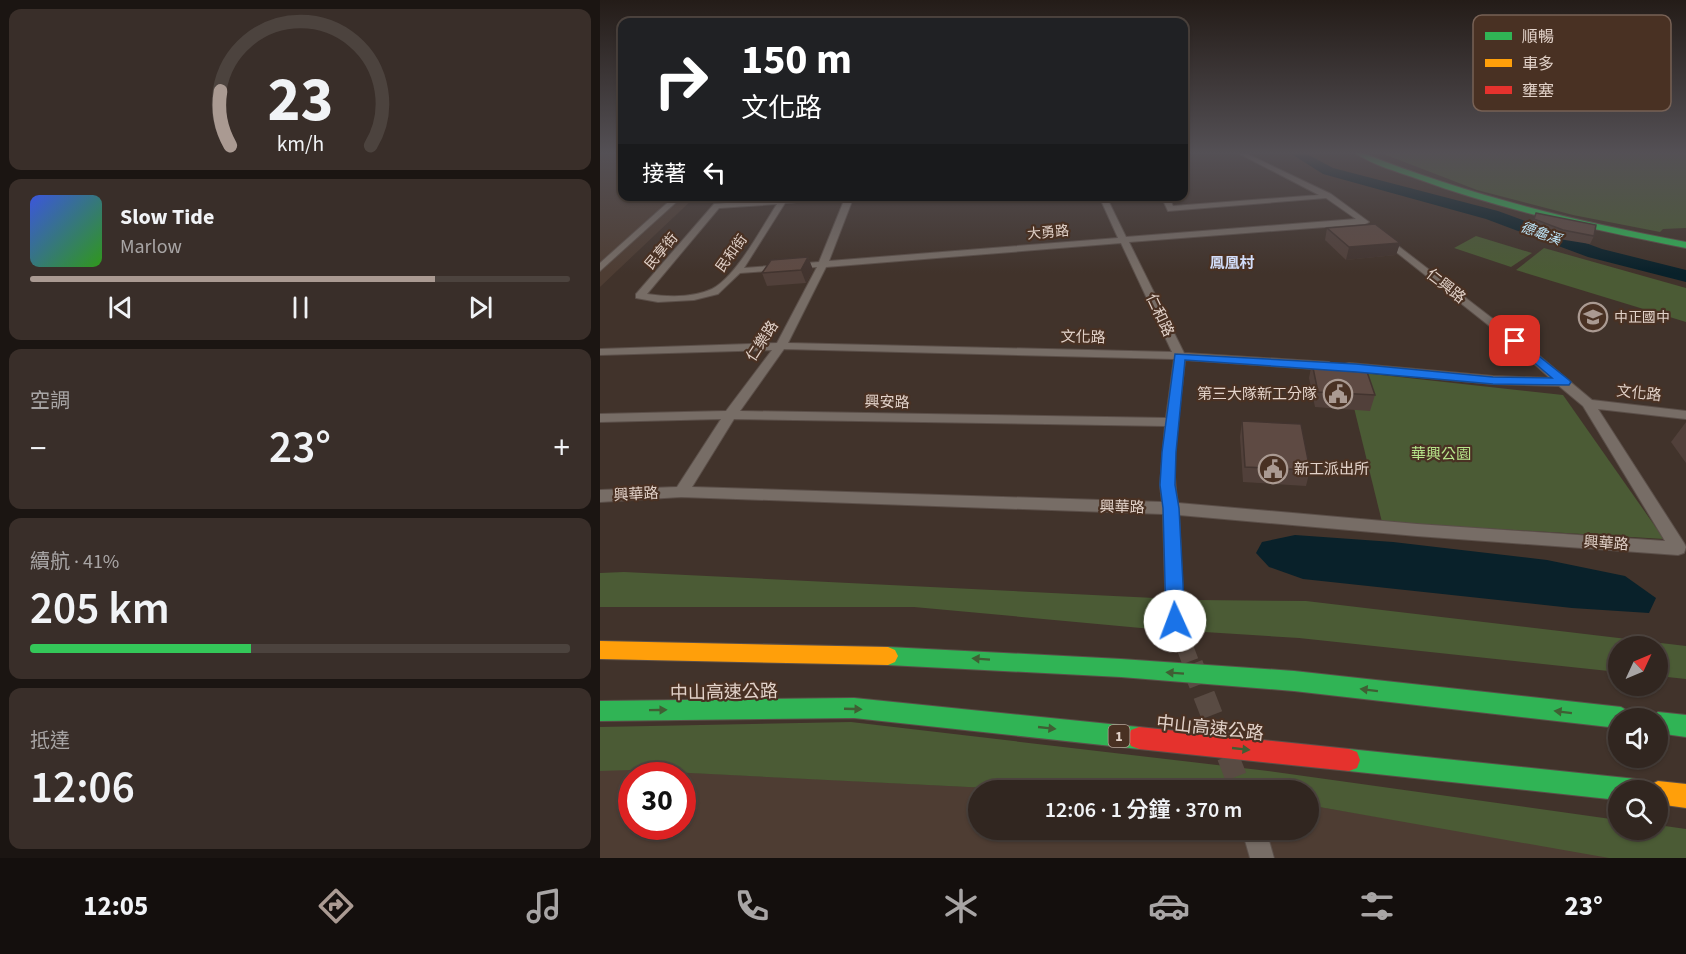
<!DOCTYPE html>
<html lang="zh-TW">
<head>
<meta charset="utf-8">
<style>
	:root { --surface:#312620; --page:#392e29; --text:#f1f3f6; --muted:#a8a5a5; --line:#4c433e; --accent:#aa9a92 }
	body { margin:0; font-family:"Source Sans 3","Noto Sans TC",sans-serif; background:var(--page); color:var(--text); height:100vh; display:flex; flex-direction:column; font-size:22px; white-space:nowrap }
	* { box-sizing:border-box; margin:0 }
	p { font-size:20px; color:var(--muted) }
	.icon { flex:none; width:33px; height:33px; fill:none; stroke:currentColor; stroke-width:2; stroke-linecap:round; stroke-linejoin:round }
	.map { position:relative; flex:1; overflow:hidden }
	.sheet { display:flex; flex-direction:column; gap:9px; padding:9px; background:#1b1512; width:600px }
	.sheet>* { flex:none }
	.banner { position:absolute; left:18px; top:18px; width:570px; height:183px; border-radius:12px; box-shadow:0 2px 4px #0004,0 0 0 2px var(--line); background:#202124; color:#fff; overflow:hidden }
	.needle { width:39px; rotate:46deg }
	.controls { position:absolute; left:1008px; top:636px; display:grid; gap:12px }
	.controls a { display:grid; place-items:center; width:60px; height:60px; border-radius:50%; background:var(--surface); box-shadow:0 2px 4px #0004,0 0 0 2px var(--line); font-size:30px }
	.speed { position:absolute; left:18px; top:762px; display:flex; gap:12px; font-size:30px; font-weight:700; text-align:center }
	.speed>* { display:grid; place-content:center; width:78px; height:78px; border-radius:50%; background:var(--surface); box-shadow:0 2px 4px #0004,0 0 0 2px var(--line); line-height:1 }
	.speed .limit { border:9px solid #d22; background:#fff; color:#111 }
	.pin { position:absolute; display:grid; place-items:center; width:51px; height:51px; color:#fff; margin:-26px; border-radius:12px; box-shadow:0 3px 9px #0006 }
	.me { position:absolute; width:66px; margin:-33px; rotate:358deg; stroke-linejoin:round; filter:drop-shadow(0 0 4px #0008) }
	.turn { display:flex; align-items:center; gap:21px; height:126px; padding:0 24px; font-size:27px }
	.turn .icon { width:78px; height:78px; stroke-width:2.5 }
	.turn b { display:block; font-size:42px; line-height:51px }
	.then { display:flex; align-items:center; height:57px; padding:0 24px; background:#0003; gap:12px; font-size:22px }
	.big { font-size:45px; font-weight:600; line-height:1.1 }
	.sheet .widget { flex:1; display:flex; flex-direction:column; justify-content:center; gap:9px; min-width:0; padding:0 21px; border-radius:12px; background:var(--page) }
	.sheet .dial { align-items:center; gap:0 }
	.dial svg { height:156px; overflow:visible; fill:none; stroke:var(--line); stroke-width:7; stroke-linecap:round; text-anchor:middle }
	.dial text { fill:var(--text); stroke:none }
	.song { display:flex; align-items:center; gap:18px }
	.cover { width:72px; height:72px; border-radius:9px; background:linear-gradient(135deg,hsl(230 70% 55%),hsl(110 70% 35%)) }
	.played { height:6px; border-radius:3px; background:linear-gradient(90deg,var(--accent) 75%,var(--line) 75%) }
	.keys { display:flex; justify-content:space-around; direction:ltr }
	.heat { display:flex; justify-content:space-between; align-items:center; font-size:33px; direction:ltr }
	.charge { height:9px; border-radius:4px; background:linear-gradient(90deg,#34c759 41%,var(--line) 0) }
	.trip { position:absolute; left:368px; top:780px; width:351px; height:60px; border-radius:30px; background:var(--surface); box-shadow:0 2px 4px #0004,0 0 0 2px var(--line); font-weight:600; line-height:60px; text-align:center }
	.menu { display:flex; height:96px; justify-content:space-around; align-items:center; background:#140f0d; color:var(--muted) }
	.menu .icon { width:42px; height:42px }
	.menu .active { color:var(--accent) }
	.menu b { font-size:27px; color:var(--text) }
	main { display:flex; flex:1; min-height:0 }
	.map>svg:first-child { display:block }
	.industrial { fill:#4e3d33; fill-rule:evenodd }
	.green { fill:#4b5b35 }
	.water { fill:#09212a }
	.lines { fill:none; stroke-linecap:round; stroke-linejoin:round }
	.river { fill:#09212a; fill-rule:evenodd }
	.street-tunnel-far1 { stroke:#594b43; stroke-width:17; stroke-dasharray:17 9; stroke-linecap:butt }
	.street-tunnel { stroke:#594b43; stroke-width:22; stroke-dasharray:22 11; stroke-linecap:butt }
	.street-casing { stroke:#5b4f49; stroke-width:2 }
	.fast-casing { stroke:#5b4f49; stroke-width:2 }
	.slow-casing { stroke:#5b4f49; stroke-width:2 }
	.jam-casing { stroke:#5b4f49; stroke-width:2 }
	.street { fill:#776d66; fill-rule:evenodd }
	.fast { fill:#30b455; fill-rule:evenodd }
	.slow { fill:#ff9f0a; fill-rule:evenodd }
	.jam { fill:#e5322d; fill-rule:evenodd }
	.wall { fill:#51403a }
	.shaded-wall { fill:#42342f }
	.building { fill:#5e4a43; stroke:#42342f; stroke-width:1.5 }
	.oneway { fill:#405f34 }
	.route { fill:#1a73e8; stroke:#114b97; stroke-width:1.5 }
	.labels { text-anchor:middle; stroke-width:4.5; stroke-linejoin:round; paint-order:stroke }
	.far-street-label { font-size:14px; fill:#e2d2c9; stroke:#493123 }
	.far-water-label { font-size:14px; font-style:italic; fill:#bee7fb; stroke:#493123 }
	.far-poi-label { font-size:14px; fill:#e2d2c9; stroke:#493123; text-anchor:start }
	.shield { fill:#493123; stroke:#b4a297; stroke-width:1.5 }
	.shield-label { font-size:14px; font-weight:bold; fill:#e2d2c9 }
	.far-quarter-label { font-size:15px; font-weight:bold; fill:#d2ddf9; stroke:#493123 }
	.street-label { font-size:15px; fill:#e2d2c9; stroke:#493123 }
	.poi-label { font-size:15px; fill:#e2d2c9; stroke:#493123; text-anchor:end }
	.park-label { font-size:15px; fill:#b8e58b; stroke:#493123 }
	.near-street-label { font-size:18px; fill:#e2d2c9; stroke:#493123 }
	.key { fill:#493123; stroke:#776155; stroke-width:1.5 }
	.key-label { font-size:16px; fill:#e2d2c9 }
</style>
</head>
<body>
<main>
<section class="sheet">
<div class="widget dial"><svg viewBox="0 0 100 80">
<path d="M14 69A42 42 0 1 1 86 69"/>
<path d="M14 69A42 42 0 0 1 9 41" stroke="#aa9a92"/>
<text x="50" y="56" font-size="32" font-weight="700">23</text>
<text x="50" y="72" font-size="11">km/h</text>
</svg></div>
<div class="widget">
<div class="song"><i class="cover"></i><div><b>Slow Tide</b><p>Marlow</p></div></div>
<div class="played"></div>
<div class="keys"><svg class="icon" aria-label="previous" viewBox="0 0 24 24"><path d="M18 5L8 12l10 7zM5 5v14"/></svg><svg class="icon" aria-label="pause" viewBox="0 0 24 24"><path d="M8 5v14M16 5v14"/></svg><svg class="icon" aria-label="next" viewBox="0 0 24 24"><path d="M6 5l10 7-10 7zM19 5v14"/></svg></div>
</div>
<div class="widget"><p>空調</p>
<div class="heat"><a>−</a><b class="big">23°</b><a>+</a></div>
</div>
<div class="widget"><p>續航 · 41%</p><b class="big">205 km</b><div class="charge"></div></div>
<div class="widget"><p>抵達</p><b class="big">12:06</b></div>
</section>
<div class="map">
<svg width="1086" height="858" viewBox="0 0 1086 858">
	<rect width="100%" height="100%" fill="#41332b"/>
	<!-- industrial -->
	<g class="industrial">
		<polygon points="0,153 22,153 22,196 95,197 0,287"/>
		<path d="M0,768l426,22h-48v40h330v-25l315,53h-1023zM32,776h50v50h-50z"/>
	</g>
	<!-- green -->
	<g class="green">
		<polygon points="781,153 1086,154 1086,228 1063,229 1060,232 973,215 877,190"/>
		<polygon points="876,236 932,253 911,267 854,248"/>
		<polygon points="944,248 1086,288 1086,322 916,270"/>
		<polygon points="745,371 963,395 1064,539 782,522"/>
		<polygon points="24,572 596,600 706,601 1086,646 1086,679 1058,676 1058,646 1018,646 1018,672 699,638 541,628 314,607 0,607 0,573"/>
		<polygon points="251,722 668,771 1018,820 1018,830 1058,830 1058,825 1086,829 1086,858 1009,858 708,805 708,790 426,790 31,770 0,771 0,727"/>
	</g>
	<!-- water -->
	<polygon class="water" points="695,535 793,542 947,560 1025,576 1056,598 1049,613 972,608 703,579 669,567 656,553 662,542"/>
	<g class="lines">
		<!-- river -->
		<polygon class="river" points="690,153 705,153 733,168 898,211 1002,249 1086,270 1086,282 988,257 886,219 723,174"/>
		<!-- street-tunnel-far1 -->
		<polyline class="street-tunnel-far1" points="575,621 592,666"/>
		<!-- street-tunnel -->
		<polyline class="street-tunnel" points="592,664 641,790"/>
		<!-- street casing -->
		<g class="street-casing">
			<g id="street">
				<path d="M638,153h7l86,41 38,28 -4,2 -236,18 55,111 145,9 6,4 -6,4 -144,-10c-4,46 -16,97 -7,143l239,21 248,17 -82,-135 -24,-20 -66,-2 -148,-14 -2,-3 2,-3 4,-1 144,13 57,2 -39,-35 -130,-103 -1,-2 4,-3 135,104 73,61 94,11v8l-88,-10 86,134 2,4 -2,6 -6,2 -261,-19 -238,-21 5,106 -2,6 -7,2 -7,-2 -2,-6 -3,-107 -482,-17 -81,5v-12l77,-3 44,-68 -121,3v-8l126,-3 46,-61 -172,5v-6l177,-6 40,-76 -77,6 -22,21 -24,6 -36,2 -22,-4v-4l78,-90 98,-8h42l-25,65 289,-23 -19,-42h7l20,41 230,-18 -30,-21 -158,13 -7,-15h7l5,10 146,-11zM245,198l-26,64 -75,6 41,-65zM177,204c-15,23 -41,73 -65,85 -19,9 -45,8 -65,5l72,-86zM521,243l51,109 -384,-9 38,-76zM184,349l390,10 -8,59 -426,-7zM134,419l431,7 -5,59 2,17 -470,-15z"/>
				<polygon points="75,196 83,196 0,271 0,263"/>
				<polygon points="642,830 666,830 674,858 650,858"/>
			</g>
		</g>
		<!-- fast casing -->
		<g class="fast-casing">
			<g id="fast">
				<path d="M755,153h8c104,42 212,68 323,89v6c-90,-18 -181,-37 -268,-69 -20,-7 -45,-14 -63,-26z"/>
				<polygon points="288,647 521,659 694,671 1021,707 1028,711 1032,718 1018,718 1018,728 694,691 521,677 288,665 281,662 278,656 281,650"/>
				<polygon points="254,698 539,727 547,730 550,738 547,746 539,749 254,718 0,721 0,701"/>
				<polygon points="1058,712 1086,715 1086,737 1058,733 1058,718 1049,718 1051,716"/>
				<polygon points="749,749 1036,779 1044,782 1047,790 1018,790 1018,800 749,771 741,768 738,760 741,752"/>
			</g>
		</g>
		<!-- slow casing -->
		<g class="slow-casing">
			<g id="slow">
				<polygon points="0,641 288,647 295,650 298,656 295,662 288,665 0,659"/>
				<polygon points="1058,781 1086,784 1086,808 1058,804 1058,790 1048,790 1050,785"/>
			</g>
		</g>
		<!-- jam casing -->
		<g class="jam-casing">
			<polygon id="jam" points="539,727 749,749 757,752 760,760 757,768 749,771 539,749 531,746 528,738 531,730"/>
		</g>
		<!-- street -->
		<use href="#street" class="street"/>
		<!-- fast -->
		<use href="#fast" class="fast"/>
		<!-- slow -->
		<use href="#slow" class="slow"/>
		<!-- jam -->
		<use href="#jam" class="jam"/>
	</g>
	<!-- wall -->
	<g class="wall">
		<polygon points="936,213 994,236 990,244 959,239 931,227"/>
		<polygon points="727,228 800,243 796,255 746,260 725,240"/>
		<polygon points="208,257 213,270 206,283 167,286 162,273"/>
		<polygon points="712,363 775,395 770,411 715,407 709,378"/>
		<polygon points="642,421 710,470 706,486 643,482 640,437"/>
		<polygon points="1086,422 1086,463 1071,442"/>
	</g>
	<!-- shaded-wall -->
	<g class="shaded-wall">
		<polygon points="800,243 796,255 746,260 749,247"/>
		<polygon points="208,257 213,270 206,283 201,270"/>
	</g>
	<!-- building -->
	<g class="building">
		<polygon points="936,213 996,225 994,236 963,230 934,219"/>
		<polygon points="775,224 800,243 749,247 727,228"/>
		<polygon points="208,257 201,270 162,273 171,260"/>
		<polygon points="712,363 765,366 775,395 718,392"/>
		<polygon points="642,421 701,424 710,470 645,467"/>
	</g>
	<!-- one-way arrows -->
	<defs><path id="oneway-solid" d="M-6-.8H1V-3.2L6.5 0L1 3.2V.8H-6Z" transform="scale(1.5)"/></defs>
	<g class="oneway">
		<use href="#oneway-solid" transform="translate(381 659) rotate(-176)"/>
		<use href="#oneway-solid" transform="translate(575 673) rotate(-176)"/>
		<use href="#oneway-solid" transform="translate(769 690) rotate(-173)"/>
		<use href="#oneway-solid" transform="translate(253 709) rotate(2)"/>
		<use href="#oneway-solid" transform="translate(58 710) rotate(-1)"/>
		<use href="#oneway-solid" transform="translate(963 712) rotate(-173)"/>
		<use href="#oneway-solid" transform="translate(447 728) rotate(6)"/>
		<use href="#oneway-solid" transform="translate(641 749) rotate(6)"/>
	</g>
	<!-- sky -->
	<linearGradient id="sky" x2="0" y2="1"><stop stop-color="#241c18"/><stop offset="0.56" stop-color="#545055"/><stop offset="1" stop-color="#545055" stop-opacity="0"/></linearGradient>
	<rect width="1086" height="273" fill="url(#sky)"/>
	<!-- route -->
	<polygon class="route" points="915,337 969,380 971,382 969,385 893,384 756,372 585,360 576,452 575,485 579,508 585,621 582,627 575,629 569,627 566,621 563,508 560,485 562,452 575,354 756,364 893,377 952,378 911,343 911,338"/>
	<!-- icons -->
	<defs>
		<g id="school-ring" transform="scale(1.5)"><circle r="9.5" fill="#493123" stroke="#aa9a92" stroke-width="1.5"/><path d="M0-5L7-2L0 1L-7-2ZM-4 1L0 2.5L4 1V4Q0 6-4 4Z" fill="#aa9a92"/></g>
		<g id="civic-ring" transform="scale(1.5)"><circle r="9.5" fill="#493123" stroke="#aa9a92" stroke-width="1.5"/><path d="M-.6-6.5H3V-4.5H.6V-3L4-1V1h2V6H-6V1h2V-1L-.6-3ZM-1.2 2.5V6h2.4V2.5Z" fill="#aa9a92"/></g>
	</defs>
	<g fill-rule="evenodd">
		<use href="#school-ring" x="993" y="317"/>
		<use href="#civic-ring" x="738" y="394"/>
		<use href="#civic-ring" x="673" y="469"/>
	</g>
	<g class="labels">
		<!-- far-street labels -->
		<g class="far-street-label">
			<text transform="translate(448 232) rotate(-5)" y="5">大勇路</text>
			<text transform="translate(61 251) rotate(-50)" y="5">民享街</text>
			<text transform="translate(131 253) rotate(-54)" y="5">民和街</text>
		</g>
		<!-- far-water labels -->
		<g class="far-water-label">
			<text transform="translate(941 233) rotate(20)" y="5">德龜溪</text>
		</g>
		<!-- far-poi labels -->
		<g class="far-poi-label">
			<text x="1014" y="322">中正國中</text>
		</g>
		<!-- shield labels -->
		<rect class="shield" x="508.5" y="725" width="21" height="22" rx="4.5"/>
		<g class="shield-label">
			<text x="519" y="741">1</text>
		</g>
		<!-- far-quarter labels -->
		<g class="far-quarter-label">
			<text x="632" y="268">鳳凰村</text>
		</g>
		<!-- street labels -->
		<g class="street-label">
			<text transform="translate(846 286) rotate(38)" y="5">仁興路</text>
			<text transform="translate(560 315) rotate(65)" y="5">仁和路</text>
			<text transform="translate(483 337) rotate(1)" y="5">文化路</text>
			<text transform="translate(162 341) rotate(-57)" y="5">仁樂路</text>
			<text transform="translate(1039 393) rotate(6)" y="5">文化路</text>
			<text transform="translate(287 402) rotate(1)" y="5">興安路</text>
			<text transform="translate(36 494) rotate(-3)" y="5">興華路</text>
			<text transform="translate(522 507) rotate(1)" y="5">興華路</text>
			<text transform="translate(1006 543) rotate(4)" y="5">興華路</text>
		</g>
		<!-- poi labels -->
		<g class="poi-label">
			<text x="717" y="399">第三大隊新工分隊</text>
			<text x="694" y="474" text-anchor="start">新工派出所</text>
		</g>
		<!-- park labels -->
		<g class="park-label">
			<text x="841" y="459">華興公園</text>
		</g>
		<!-- near-street labels -->
		<g class="near-street-label">
			<text transform="translate(124 692) rotate(-1)" y="6">中山高速公路</text>
			<text transform="translate(610 728) rotate(6)" y="6">中山高速公路</text>
		</g>
	</g>
	<!-- legend -->
	<rect x="873" y="15" width="198" height="96" rx="9" class="key"/>
	<rect x="885" y="32" width="27" height="8" fill="#30b455"/>
	<rect x="885" y="59" width="27" height="8" fill="#ff9f0a"/>
	<rect x="885" y="86" width="27" height="8" fill="#e5322d"/>
	<g class="key-label">
		<text x="922" y="42">順暢</text>
		<text x="922" y="69">車多</text>
		<text x="922" y="96">壅塞</text>
	</g>
</svg>
<div class="controls">
<a><svg class="needle" viewBox="-14 -14 28 28"><path d="M0-13l5 13h-10z" fill="#e53935"/><path d="M0 13l5-13h-10z" fill="#a8a5a5"/></svg></a>
<a><svg class="icon" aria-label="sound" viewBox="0 0 24 24"><path d="M4 9h4l5-4v14l-5-4H4zM17 9q2 3 0 6"/></svg></a>
<a><svg class="icon" aria-label="search" viewBox="0 0 24 24"><circle cx="10" cy="10" r="6"/><path d="M15 15l6 6"/></svg></a>
</div>
<div class="speed"><div class="limit">30</div></div>
<div class="pin" style="left:915px;top:341px;background:#d93025"><svg class="icon" aria-label="arrive" viewBox="0 0 24 24"><path d="M6 21V4h12l-3 4 3 4H6"/></svg></div>
<svg class="me" style="left:575px;top:621px" viewBox="-20 -20 40 40"><circle r="19" fill="#fff"/><path d="M0-13L10 11 0 6-10 11z" fill="#1a73e8"/></svg>
<div class="trip">12:06 · 1 分鐘 · 370 m</div>
<div class="banner">
<div class="turn"><svg class="icon" aria-label="right" viewBox="0 0 24 24"><path d="M7 20v-9h11M14 6l5 5-5 5"/></svg><div><b>150 m</b>文化路</div></div>
<div class="then">接著<svg class="icon" aria-label="left" viewBox="0 0 24 24"><path d="M17 20v-9H6M10 6l-5 5 5 5"/></svg></div>
</div>
</div>
</main>
<nav class="menu">
<b>12:05</b>
<svg class="icon active" aria-label="directions" viewBox="0 0 24 24"><path d="M12 3l9 9-9 9-9-9zM9 14v-3h6M13 9l2 2-2 2"/></svg>
<svg class="icon" aria-label="music" viewBox="0 0 24 24"><path d="M9 18V5l10-2v13"/><circle cx="6" cy="18" r="3"/><circle cx="16" cy="16" r="3"/></svg>
<svg class="icon" aria-label="phone" viewBox="0 0 24 24"><path d="M5 4h4l2 5-3 2q2 4 5 5l2-3 5 2v4C11 20 4 13 5 4z"/></svg>
<svg class="icon" aria-label="climate" viewBox="0 0 24 24"><path d="M12 3v18M4 7l16 10M4 17L20 7"/></svg>
<svg class="icon" aria-label="car" viewBox="0 0 24 24"><path d="M5 17H2v-5l4-1 3-4h7l3 4 3 1v5h-3M9 17h6M6 11h13"/><circle cx="7" cy="17" r="2"/><circle cx="17" cy="17" r="2"/></svg>
<svg class="icon" aria-label="filters" viewBox="0 0 24 24"><path d="M4 7h16M4 17h16"/><circle cx="9" cy="7" r="2"/><circle cx="15" cy="17" r="2"/></svg>
<b>23°</b>
</nav>
</body>
</html>
